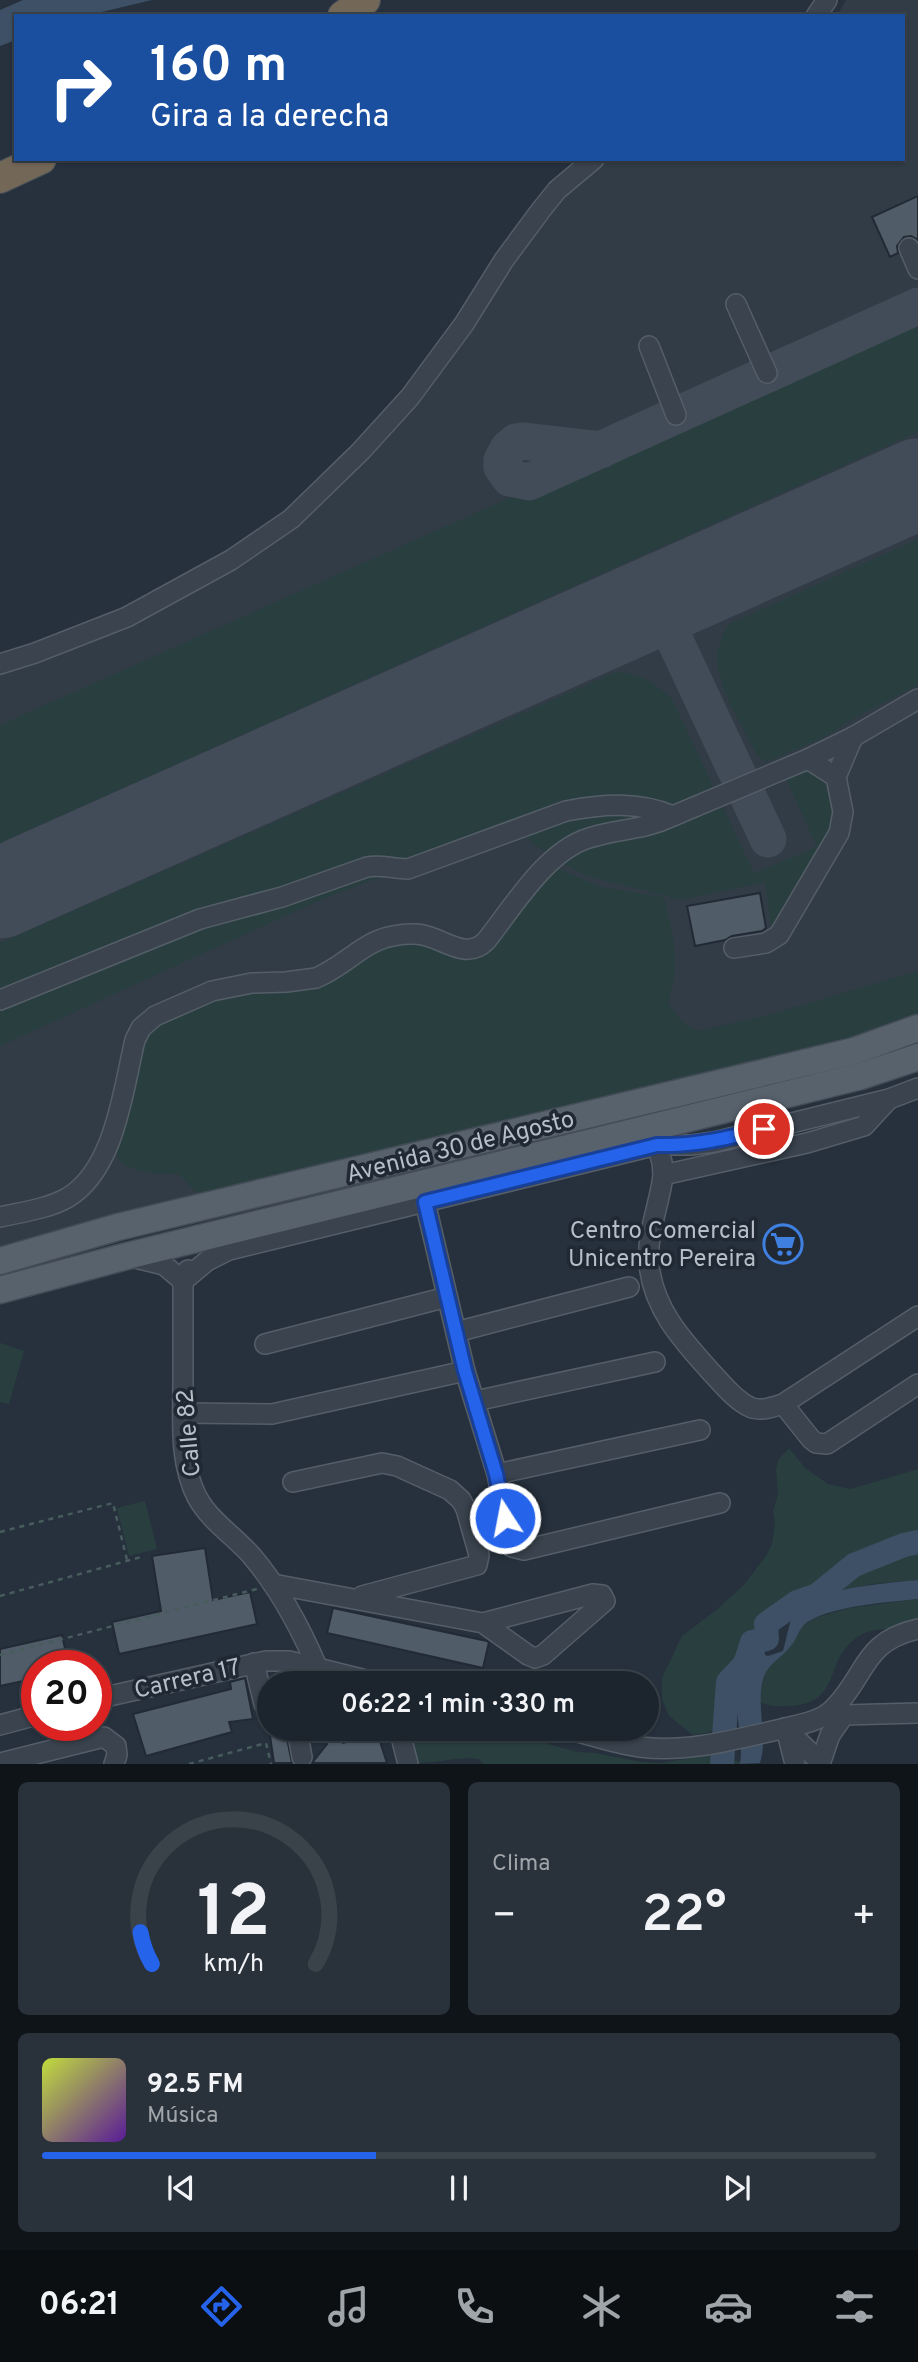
<!DOCTYPE html>
<html lang="es">
<head>
<meta charset="utf-8">
<style>
	:root { --surface:#1c252e; --page:#29313a; --text:#f1f3f6; --muted:#a0a5aa; --line:#3a424a; --accent:#2563eb }
	body { margin:0; font-family:Overpass,sans-serif; background:var(--page); color:var(--text); height:100vh; display:flex; flex-direction:column; font-size:26px; white-space:nowrap }
	* { box-sizing:border-box; margin:0 }
	p { font-size:23px; color:var(--muted) }
	.icon { flex:none; width:38px; height:38px; fill:none; stroke:currentColor; stroke-width:2; stroke-linecap:round; stroke-linejoin:round }
	.map { position:relative; height:1764px; overflow:hidden }
	.drawer { display:flex; flex-direction:column; gap:18px; padding:18px; background:#0f1419; flex:1 }
	.drawer>* { flex:none }
	.guide { position:absolute; left:14px; top:14px; width:891px; height:147px; border-radius:0px; box-shadow:0 2px 5px #0004,0 0 0 2px var(--line); background:#1a4fa0; color:#fff; overflow:hidden }
	.speed { position:absolute; left:21px; top:1650px; display:flex; gap:14px; font-size:35px; font-weight:700; text-align:center }
	.speed>* { display:grid; place-content:center; width:91px; height:91px; border-radius:50%; background:var(--surface); box-shadow:0 2px 5px #0004,0 0 0 2px var(--line); line-height:1 }
	.speed .limit { border:10px solid #d22; background:#fff; color:#111 }
	.pin { position:absolute; display:grid; place-items:center; width:60px; height:60px; color:#fff; margin:-30px; border:4px solid #fff; border-radius:50%; box-shadow:0 2px 7px #0007 }
	.me { position:absolute; width:77px; margin:-38px; rotate:349deg; stroke-linejoin:round; filter:drop-shadow(0 0 5px #0008) }
	.turn { display:flex; align-items:center; gap:24px; height:147px; padding:0 21px; font-size:32px }
	.turn .icon { width:91px; height:91px; stroke-width:2.5 }
	.turn b { display:block; font-size:49px; line-height:60px }
	.big { font-size:52px; font-weight:600; line-height:1.1 }
	.drawer .widget { flex:1; display:flex; flex-direction:column; justify-content:center; gap:10px; min-width:0; padding:0 24px; border-radius:10px; background:var(--page) }
	.drawer .dial { align-items:center; gap:0 }
	.dial svg { height:182px; overflow:visible; fill:none; stroke:var(--line); stroke-width:7; stroke-linecap:round; text-anchor:middle }
	.dial text { fill:var(--text); stroke:none }
	.song { display:flex; align-items:center; gap:21px }
	.cover { width:84px; height:84px; border-radius:10px; background:linear-gradient(135deg,hsl(70 70% 55%),hsl(270 70% 35%)) }
	.played { height:7px; border-radius:4px; background:linear-gradient(90deg,var(--accent) 40%,var(--line) 40%) }
	.keys { display:flex; justify-content:space-around; direction:ltr }
	.heat { display:flex; justify-content:space-between; align-items:center; font-size:38px; direction:ltr }
	.drawer .tiles { flex:1; display:grid; gap:18px; grid-template-columns:1fr 1fr }
	.widget:last-child { grid-column:span 2 }
	.trip { position:absolute; left:257px; top:1671px; width:402px; height:70px; border-radius:35px; background:var(--surface); box-shadow:0 2px 5px #0004,0 0 0 2px var(--line); font-weight:600; line-height:70px; text-align:center }
	.tabs { display:flex; height:112px; justify-content:space-around; align-items:center; background:#0b0f12; color:var(--muted) }
	.tabs .icon { width:49px; height:49px }
	.tabs .current { color:var(--accent) }
	.tabs b { font-size:32px; color:var(--text) }
	.map>svg:first-child { display:block }
	.airport { fill:#313c47 }
	.green { fill:#293f3f }
	.water { fill:#3d5065; fill-rule:evenodd }
	.lines { fill:none; stroke-linecap:round; stroke-linejoin:round }
	.river { stroke:#3d5065; stroke-width:24 }
	.taxiway { stroke:#424c58; stroke-width:37 }
	.runway { stroke:#424c58; stroke-width:91 }
	.building { fill:#505c68; stroke:#212a35; stroke-width:2 }
	.minor-casing { stroke:#555e68; stroke-width:22 }
	.major-casing { stroke:#434c57; stroke-width:29 }
	.highway-casing { stroke:#454e58; stroke-width:32 }
	.path { stroke:#485c5d; stroke-width:2.5; stroke-dasharray:5 5; stroke-linecap:butt }
	.minor { stroke:#3a434e; stroke-width:19 }
	.major { stroke:#58626d; stroke-width:26 }
	.highway { stroke:#736758; stroke-width:30 }
	.route-casing { stroke:#184099; stroke-width:18 }
	.route { stroke:#2563eb; stroke-width:12 }
	.labels { text-anchor:middle; stroke-width:7; stroke-linejoin:round; paint-order:stroke }
	.street-label { font-size:24px; fill:#b6bec8; stroke:#1f2833 }
	.poi-label { font-size:24px; fill:#b6bec8; stroke:#1f2833; text-anchor:end }
</style>
</head>
<body>
<div class="map">
<svg width="918" height="1764" viewBox="0 0 918 1764">
	<rect width="100%" height="100%" fill="#26313d"/>
	<!-- airport -->
	<polygon class="airport" points="846,0 918,0 918,1028 0,1261 0,664 231,560 360,452 504,260 594,159 903,159 903,16 837,16"/>
	<!-- green -->
	<g class="green">
		<polygon points="918,316 918,432 0,843 0,725"/>
		<path d="M918,539v146l-64,33 -27,18 -61,26 -9,-7c-13,-27 -39,-66 -40,-95 0,-14 6,-25 12,-36z"/>
		<path d="M616,672c25,1 39,11 56,27l82,174 63,-26 -34,-75 21,-5 19,11 10,18v33l-61,101 -7,-48 -84,18 -94,-24 -32,-17 -48,-35 -120,51 -60,22 -327,149v-103z"/>
		<path d="M548,864l53,23 63,10c9,40 17,65 4,106l15,20 16,8 69,-16 150,-44v57l-709,178 -30,-32 -29,-1 -20,-5 -9,-5 -11,-23 25,-100 77,-49 74,-9 98,-45 82,14z"/>
		<polygon points="0,1343 24,1351 9,1404 0,1402"/>
		<polygon points="789,1448 805,1468 828,1484 851,1489 918,1469 918,1580 873,1584 817,1595 797,1602 766,1624 737,1691 736,1719 707,1733 693,1735 669,1716 662,1699 662,1678 682,1636 715,1611 743,1586 766,1556 772,1544 775,1523 773,1511 778,1495 776,1469 779,1459"/>
		<polygon points="145,1501 157,1549 129,1556 117,1508"/>
		<path d="M918,1599v30c-19,1 -42,-4 -59,7 -38,24 -14,69 -73,70 -10,0 -18,1 -27,-5l6,-29 13,-16 11,-7 14,-23 12,-8 34,-10z"/>
		<path d="M408,1729h137l3,15 28,8 19,1 47,9 18,1 48,-8 33,7 -1,2h-257l-4,-5c-22,-3 -40,4 -62,4z"/>
	</g>
	<!-- water -->
	<g class="water">
		<polygon points="23,0 152,0 85,16 16,16 16,40 0,46 0,10"/>
		<path d="M918,1580v19c-28,3 -93,7 -114,26 -6,6 -8,16 -14,22 -11,14 -24,16 -28,37 -5,27 6,53 -2,79l-20,1c4,-24 -5,-46 -3,-70 1,-9 5,-18 7,-26 2,-8 4,-19 8,-26 27,-51 115,-57 166,-62zM791,1619l-8,32 -15,5 -3,-1c-2,-16 11,-33 26,-36z"/>
	</g>
	<g class="lines">
		<!-- river -->
		<polyline class="river" points="722,1764 728,1682 745,1664 752,1642 767,1639 766,1624 797,1602 817,1595 854,1565 904,1545 918,1542"/>
		<!-- taxiway -->
		<g class="taxiway">
			<polyline points="601,450 522,441 516,442 508,449 502,460 502,467 510,478 529,482 918,306"/>
			<polyline points="656,600 768,839"/>
		</g>
		<!-- runway -->
		<polyline class="runway" points="0,893 918,484"/>
	</g>
	<!-- building -->
	<g class="building">
		<polygon points="918,196 918,240 911,236 904,237 897,246 898,253 890,257 872,217"/>
		<polygon points="760,893 766,928 762,931 732,936 725,940 695,946 687,906"/>
		<polygon points="205,1548 213,1600 250,1592 257,1624 119,1654 112,1622 161,1611 152,1556"/>
		<polygon points="333,1608 487,1641 489,1642 483,1668 327,1633"/>
		<polygon points="62,1635 69,1666 37,1666 37,1678 0,1686 0,1649"/>
		<polygon points="245,1678 253,1719 229,1722 232,1732 146,1756 133,1714 231,1689 230,1682"/>
		<polygon points="269,1729 285,1729 292,1763 274,1763"/>
		<polygon points="311,1729 327,1729 343,1743 361,1738 360,1729 376,1729 387,1763 312,1763 327,1744"/>
	</g>
	<g class="lines">
		<!-- minor casing -->
		<g class="minor-casing">
			<g id="minor">
				<polyline points="816,16 827,0"/>
				<polyline points="909,248 918,269"/>
				<polyline points="736,304 767,373"/>
				<polyline points="649,346 676,415"/>
				<polyline points="0,664 35,653 127,617 231,560 291,519 360,452 410,397 464,324 504,260 541,210 557,190 594,159"/>
				<polyline points="836,777 853,737 918,699"/>
				<polyline points="734,948 766,943 779,935 839,833 843,812 836,777 808,759"/>
				<path d="M0,1000l200,-81 82,-22 85,-30c14,-3 26,2 41,2l158,-58c36,-7 73,-10 107,5l135,-57 45,-22"/>
				<path d="M654,1136l8,26 1,13c-3,29 -17,59 -14,89 4,45 34,77 63,109 11,12 24,28 40,35 11,3 21,-1 31,-4l135,-88"/>
				<polyline points="663,1175 807,1143 864,1126 888,1100"/>
				<polyline points="425,1202 465,1371 497,1474 512,1547 524,1550 720,1503"/>
				<path d="M0,1217c22,-5 47,-8 67,-19 48,-28 56,-108 68,-158l6,-12 14,-12 57,-25 40,-8 34,-1 30,-4c39,-17 50,-45 99,-44 25,0 49,29 71,7 27,-34 60,-90 103,-103 31,-10 53,-7 84,-22"/>
				<polyline points="131,1257 164,1265 183,1281"/>
				<path d="M188,1270l-5,11c0,33 0,67 0,101 0,38 -4,80 14,115 13,24 36,38 54,58 29,34 50,74 67,114"/>
				<polyline points="183,1281 207,1261 229,1250 657,1145 691,1145 714,1142 889,1099 918,1088"/>
				<polyline points="456,1332 629,1287"/>
				<polyline points="265,1344 447,1297"/>
				<polyline points="475,1401 655,1362"/>
				<polyline points="783,1404 811,1439 816,1443 827,1444 918,1384"/>
				<polyline points="183,1413 272,1414 465,1371"/>
				<polyline points="497,1474 700,1430"/>
				<polyline points="293,1482 382,1463 397,1466 450,1490 461,1500 466,1509 479,1555 477,1565 362,1596"/>
				<polyline points="273,1584 483,1623 593,1594 602,1595 605,1601 543,1655 535,1658 528,1655 483,1623"/>
				<polyline points="254,1663 264,1704 270,1705"/>
				<polyline points="96,1699 266,1661 289,1661 382,1684"/>
				<polyline points="844,1715 918,1713"/>
				<polyline points="0,1725 37,1715"/>
				<polyline points="785,1728 820,1762"/>
				<polyline points="297,1729 302,1757"/>
				<polyline points="399,1729 408,1764"/>
				<path d="M567,1729c24,6 48,15 73,18 46,6 93,-7 137,-17 18,-5 41,-7 55,-20 36,-35 29,-68 86,-81"/>
				<polyline points="786,1729 795,1764"/>
				<polyline points="0,1763 104,1737 116,1746 117,1755 114,1764"/>
				<polyline points="820,1764 830,1735 844,1715"/>
			</g>
		</g>
		<!-- major casing -->
		<g class="major-casing">
			<g id="major">
				<polyline points="0,1261 118,1227 854,1051 918,1028"/>
				<polyline points="0,1290 127,1256 861,1076 918,1057"/>
			</g>
		</g>
		<!-- highway casing -->
		<g class="highway-casing">
			<g id="highway">
				<polyline points="343,16 365,0"/>
				<polyline points="0,178 41,159"/>
			</g>
		</g>
		<!-- path -->
		<g class="path">
			<polyline points="0,1532 113,1503 127,1560"/>
			<polyline points="0,1596 141,1557"/>
			<polyline points="0,1655 257,1589"/>
			<polyline points="189,1764 266,1743 271,1764"/>
		</g>
		<!-- minor -->
		<use href="#minor" class="minor"/>
		<!-- major -->
		<use href="#major" class="major"/>
		<!-- highway -->
		<use href="#highway" class="highway"/>
	</g>
	<g class="lines">
		<!-- route casing -->
		<g class="route-casing">
			<path id="route" d="M505,1518l-9,-44 -31,-103 -40,-169 232,-57c38,1 71,-7 107,-16"/>
		</g>
		<!-- route -->
		<use href="#route" class="route"/>
	</g>
	<!-- icons -->
	<defs>
		<g id="supermarket-ring" transform="scale(2.0125)"><circle r="9.5" fill="#1f2833" stroke="#3f7fe0" stroke-width="1.5"/><path d="M-6-5.5h2.5l.6 2H6L4.5 2H-2.5L-4.4-4H-6ZM-1.5 3.2a1.3 1.3 0 1 0 .1 0ZM3 3.2a1.3 1.3 0 1 0 .1 0Z" fill="#3f7fe0"/></g>
	</defs>
	<g fill-rule="evenodd">
		<use href="#supermarket-ring" x="783" y="1244"/>
	</g>
	<g class="labels">
		<!-- street labels -->
		<g class="street-label">
			<text transform="translate(460 1146) rotate(-14)" y="8">Avenida 30 de Agosto</text>
			<text transform="translate(188 1433) rotate(-95)" y="8">Calle 82</text>
			<text transform="translate(187 1678) rotate(-13)" y="8">Carrera 17</text>
		</g>
		<!-- poi labels -->
		<g class="poi-label">
			<text x="756" y="1238">Centro Comercial<tspan x="756" dy="28">Unicentro Pereira</tspan></text>
		</g>
	</g>
</svg>
<div class="speed"><div class="limit">20</div></div>
<div class="pin" style="left:764px;top:1129px;background:#d93025"><svg class="icon" aria-label="arrive" viewBox="0 0 24 24"><path d="M6 21V4h12l-3 4 3 4H6"/></svg></div>
<svg class="me" style="left:505px;top:1518px" viewBox="-20 -20 40 40"><circle r="17" fill="#2563eb" stroke="#fff" stroke-width="3"/><path d="M0-11L8 9 0 5-8 9z" fill="#fff"/></svg>
<div class="trip">06:22 · 1 min · 330 m</div>
<div class="guide">
<div class="turn"><svg class="icon" aria-label="right" viewBox="0 0 24 24"><path d="M7 20v-9h11M14 6l5 5-5 5"/></svg><div><b>160 m</b>Gira a la derecha</div></div>
</div>
</div>
<section class="drawer">
<div class="tiles">
<div class="widget dial"><svg viewBox="0 0 100 80">
<path d="M14 69A42 42 0 1 1 86 69"/>
<path d="M14 69A42 42 0 0 1 9 55" stroke="#2563eb"/>
<text x="50" y="56" font-size="32" font-weight="700">12</text>
<text x="50" y="72" font-size="11">km/h</text>
</svg></div>
<div class="widget"><p>Clima</p>
<div class="heat"><a>−</a><b class="big">22°</b><a>+</a></div>
</div>
<div class="widget">
<div class="song"><i class="cover"></i><div><b>92.5 FM</b><p>Música</p></div></div>
<div class="played"></div>
<div class="keys"><svg class="icon" aria-label="previous" viewBox="0 0 24 24"><path d="M18 5L8 12l10 7zM5 5v14"/></svg><svg class="icon" aria-label="pause" viewBox="0 0 24 24"><path d="M8 5v14M16 5v14"/></svg><svg class="icon" aria-label="next" viewBox="0 0 24 24"><path d="M6 5l10 7-10 7zM19 5v14"/></svg></div>
</div>
</div>
</section>
<nav class="tabs">
<b>06:21</b>
<svg class="icon current" aria-label="directions" viewBox="0 0 24 24"><path d="M12 3l9 9-9 9-9-9zM9 14v-3h6M13 9l2 2-2 2"/></svg>
<svg class="icon" aria-label="music" viewBox="0 0 24 24"><path d="M9 18V5l10-2v13"/><circle cx="6" cy="18" r="3"/><circle cx="16" cy="16" r="3"/></svg>
<svg class="icon" aria-label="phone" viewBox="0 0 24 24"><path d="M5 4h4l2 5-3 2q2 4 5 5l2-3 5 2v4C11 20 4 13 5 4z"/></svg>
<svg class="icon" aria-label="climate" viewBox="0 0 24 24"><path d="M12 3v18M4 7l16 10M4 17L20 7"/></svg>
<svg class="icon" aria-label="car" viewBox="0 0 24 24"><path d="M5 17H2v-5l4-1 3-4h7l3 4 3 1v5h-3M9 17h6M6 11h13"/><circle cx="7" cy="17" r="2"/><circle cx="17" cy="17" r="2"/></svg>
<svg class="icon" aria-label="filters" viewBox="0 0 24 24"><path d="M4 7h16M4 17h16"/><circle cx="9" cy="7" r="2"/><circle cx="15" cy="17" r="2"/></svg>
</nav>
</body>
</html>
